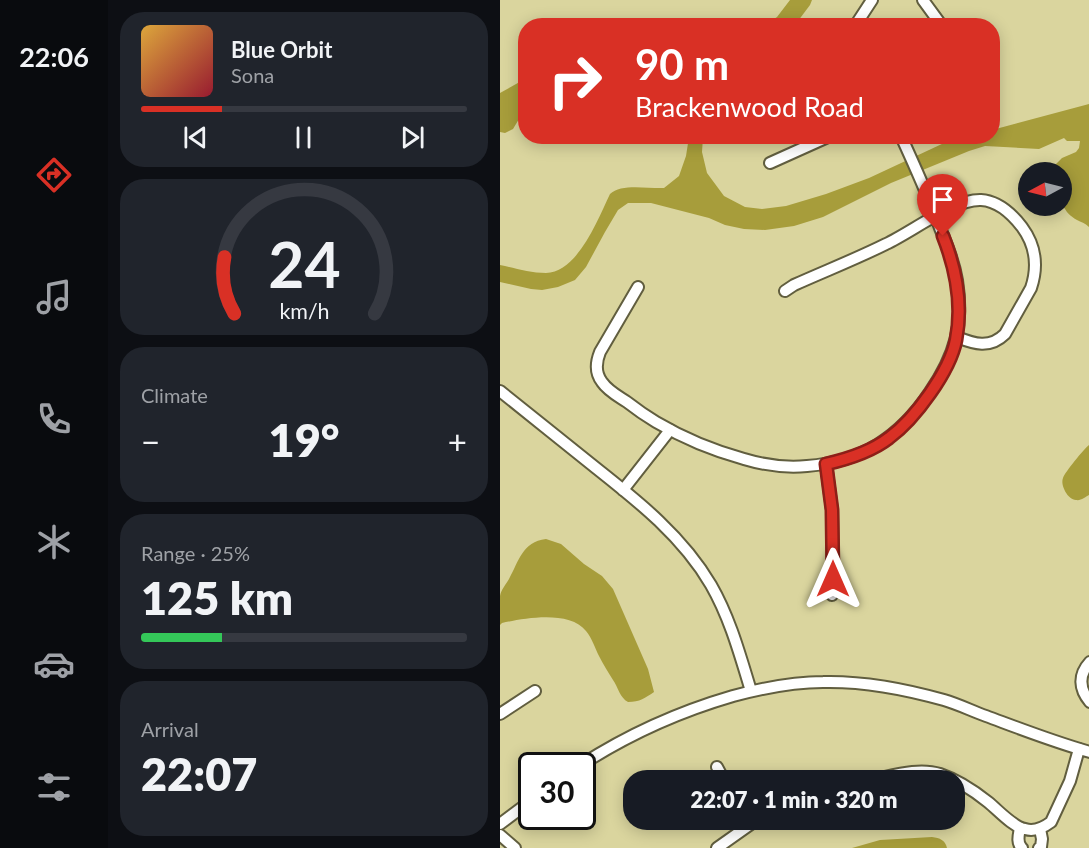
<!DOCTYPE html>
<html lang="en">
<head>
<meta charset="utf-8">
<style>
	:root { --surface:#171b24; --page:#20242c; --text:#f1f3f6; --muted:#9ea1a6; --line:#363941; --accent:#d93025 }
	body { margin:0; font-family:Lato,sans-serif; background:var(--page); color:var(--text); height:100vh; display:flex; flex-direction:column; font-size:22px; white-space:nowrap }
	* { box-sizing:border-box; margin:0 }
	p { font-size:20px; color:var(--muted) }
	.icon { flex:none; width:33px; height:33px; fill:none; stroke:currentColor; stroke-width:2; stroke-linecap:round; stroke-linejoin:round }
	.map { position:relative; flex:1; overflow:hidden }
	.panel { display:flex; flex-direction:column; gap:12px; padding:12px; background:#0d0f14; width:392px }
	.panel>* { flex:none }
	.hud { position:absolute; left:18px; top:18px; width:482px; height:126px; border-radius:24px; box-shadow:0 3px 15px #0003; background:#d93025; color:#fff; overflow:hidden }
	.needle { width:39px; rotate:263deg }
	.controls { position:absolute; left:518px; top:162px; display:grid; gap:12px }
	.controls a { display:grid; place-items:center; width:54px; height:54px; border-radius:50%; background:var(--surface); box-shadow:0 3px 15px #0003; font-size:30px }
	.speed { position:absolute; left:18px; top:752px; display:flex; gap:12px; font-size:30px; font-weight:700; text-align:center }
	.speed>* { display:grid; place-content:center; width:78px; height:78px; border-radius:50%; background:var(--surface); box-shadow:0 3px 15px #0003; line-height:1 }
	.speed .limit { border:3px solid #111; border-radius:9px; background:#fff; color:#111 }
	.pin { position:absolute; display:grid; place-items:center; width:51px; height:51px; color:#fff; margin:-62px -26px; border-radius:50% 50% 50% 0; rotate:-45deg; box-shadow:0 0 6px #0007 }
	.pin .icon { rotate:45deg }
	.me { position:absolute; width:66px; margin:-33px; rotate:0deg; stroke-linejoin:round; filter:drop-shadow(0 0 4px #0008) }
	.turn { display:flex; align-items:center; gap:21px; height:126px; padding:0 18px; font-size:27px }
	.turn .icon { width:78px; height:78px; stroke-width:2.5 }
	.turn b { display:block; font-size:42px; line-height:51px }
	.big { font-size:45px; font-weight:800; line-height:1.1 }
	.panel .card { flex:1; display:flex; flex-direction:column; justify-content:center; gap:9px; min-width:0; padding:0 21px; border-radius:24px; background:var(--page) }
	.panel .dial { align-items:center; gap:0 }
	.dial svg { height:156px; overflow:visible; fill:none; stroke:var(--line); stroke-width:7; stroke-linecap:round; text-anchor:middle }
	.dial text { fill:var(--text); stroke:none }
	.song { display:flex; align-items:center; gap:18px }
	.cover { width:72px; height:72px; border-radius:9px; background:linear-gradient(135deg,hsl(40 70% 55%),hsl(350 70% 35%)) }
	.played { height:6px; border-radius:3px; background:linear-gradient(90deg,var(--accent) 25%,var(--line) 25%) }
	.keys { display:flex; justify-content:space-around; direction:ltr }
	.heat { display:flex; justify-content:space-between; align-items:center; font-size:33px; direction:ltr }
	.charge { height:9px; border-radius:4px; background:linear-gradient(90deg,#34c759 25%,var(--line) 0) }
	.trip { position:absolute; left:123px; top:770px; width:342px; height:60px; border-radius:24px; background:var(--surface); box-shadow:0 3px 15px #0003; font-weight:800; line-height:60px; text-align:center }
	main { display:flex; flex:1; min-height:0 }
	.tabs { display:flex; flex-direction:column; width:108px; justify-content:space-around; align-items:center; background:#090b0e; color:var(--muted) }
	.tabs .icon { width:42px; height:42px }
	.tabs .active { color:var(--accent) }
	.tabs b { font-size:27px; color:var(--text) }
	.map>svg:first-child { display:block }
	.green { fill:#dad59e; fill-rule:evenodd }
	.water { fill:#a79d3b }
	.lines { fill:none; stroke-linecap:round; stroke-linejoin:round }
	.street-casing { stroke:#615e3f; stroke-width:14 }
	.street { stroke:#fff; stroke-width:10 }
	.route-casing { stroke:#8d1f18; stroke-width:15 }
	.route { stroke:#d93025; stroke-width:10 }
</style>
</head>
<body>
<main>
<nav class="tabs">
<b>22:06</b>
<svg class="icon active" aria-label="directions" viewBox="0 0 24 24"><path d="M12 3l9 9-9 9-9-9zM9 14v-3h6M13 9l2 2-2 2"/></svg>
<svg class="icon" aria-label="music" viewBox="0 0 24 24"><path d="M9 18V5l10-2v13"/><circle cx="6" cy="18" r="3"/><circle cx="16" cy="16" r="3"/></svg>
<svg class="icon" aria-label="phone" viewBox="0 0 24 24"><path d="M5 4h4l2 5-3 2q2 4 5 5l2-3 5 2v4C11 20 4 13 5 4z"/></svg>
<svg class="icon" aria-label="climate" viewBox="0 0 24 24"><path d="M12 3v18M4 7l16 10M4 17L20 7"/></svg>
<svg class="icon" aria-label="car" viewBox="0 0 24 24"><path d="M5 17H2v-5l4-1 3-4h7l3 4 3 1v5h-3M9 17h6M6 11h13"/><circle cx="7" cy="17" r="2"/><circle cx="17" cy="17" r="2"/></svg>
<svg class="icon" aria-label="filters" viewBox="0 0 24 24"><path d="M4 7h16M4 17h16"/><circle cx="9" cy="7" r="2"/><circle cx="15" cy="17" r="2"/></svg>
</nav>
<section class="panel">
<div class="card">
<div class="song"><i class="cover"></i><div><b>Blue Orbit</b><p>Sona</p></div></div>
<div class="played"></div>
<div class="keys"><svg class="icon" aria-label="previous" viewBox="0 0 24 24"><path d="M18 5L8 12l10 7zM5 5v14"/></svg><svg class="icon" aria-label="pause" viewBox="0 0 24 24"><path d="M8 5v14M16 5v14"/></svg><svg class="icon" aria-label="next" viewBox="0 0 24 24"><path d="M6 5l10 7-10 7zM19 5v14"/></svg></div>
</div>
<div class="card dial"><svg viewBox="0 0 100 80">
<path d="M14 69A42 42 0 1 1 86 69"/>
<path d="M14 69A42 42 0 0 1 9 40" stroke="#d93025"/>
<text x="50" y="56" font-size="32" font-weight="700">24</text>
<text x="50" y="72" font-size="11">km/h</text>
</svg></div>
<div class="card"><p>Climate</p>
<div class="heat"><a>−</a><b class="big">19°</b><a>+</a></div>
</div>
<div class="card"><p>Range · 25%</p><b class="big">125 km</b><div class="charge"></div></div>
<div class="card"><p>Arrival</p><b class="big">22:07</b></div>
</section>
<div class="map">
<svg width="590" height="848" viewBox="0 0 590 848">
	<rect width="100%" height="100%" fill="#e5e2bf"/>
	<!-- green -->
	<path class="green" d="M0,0h589v848h-589zM26,26h466v110h-466zM528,172h33v34h-33zM32,765h50v51h-50zM134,780h320v39h-320z"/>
	<!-- water -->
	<g class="water">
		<polygon points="290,0 312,0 310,5 295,25 265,25 277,17"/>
		<polygon points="25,79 25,109 13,129 5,133 0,132 0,93"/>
		<path d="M589,104v123c-4,-4 -8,-5 -12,-7 -20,-11 -16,-28 -16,-48h-13l14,-14 14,-6 3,-4 1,-7h-13l-3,-3 -25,11 -54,-3 -16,5 -78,32 -68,34 -29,9 -29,4 -21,-1 -19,-4 -16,-7 -58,-15h-23l-10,7 -13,22 -19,35 -11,13 -17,7 -16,3 -11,-1 -31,-7v-17c15,3 30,8 46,8 32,-1 52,-54 64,-79 11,-11 39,-5 54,-6l15,-12 7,-20 3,-19h14l-1,15 5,21 17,23 21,11 17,2 24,-3 40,-12 43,-16 75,-35 25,-6 23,-1v-6z"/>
		<path d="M589,445v50c-4,2 -8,6 -13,5 -8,0 -16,-15 -13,-22 2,-6 21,-29 26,-33z"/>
		<path d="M46,539l15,5 23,20 18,12 11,13 35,80 6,23c-9,6 -14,10 -26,10 -8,-4 -10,-15 -15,-22 -5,-8 -10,-16 -14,-24 -4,-8 -7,-18 -13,-25 -16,-21 -62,-13 -84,-8l-2,2c0,-10 0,-20 0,-29 1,-6 6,-12 9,-17 10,-18 13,-37 37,-40z"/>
		<path d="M432,837c8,1 13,3 15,11h-95l28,-8z"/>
	</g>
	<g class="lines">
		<!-- street casing -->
		<g class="street-casing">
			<g id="street">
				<polyline points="423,0 442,26"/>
				<polyline points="355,26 372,0"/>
				<polyline points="270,163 330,136"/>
				<path d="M138,287l-38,65c-4,10 -5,21 2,30 6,9 16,14 25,20 9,7 19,14 29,20 27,16 59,29 88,37 20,6 42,9 63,7 55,-4 93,-29 123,-74 25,-37 34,-67 27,-112 -3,-18 -10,-35 -17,-52 -11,-31 -25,-61 -39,-92"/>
				<path d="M285,291l9,-6c31,-14 62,-26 92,-41 26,-12 68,-45 95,-44 18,1 31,14 41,27 14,19 16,40 9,61l-26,46c-15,15 -31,10 -48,3"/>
				<path d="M0,391c32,26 64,51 96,77 43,34 87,69 115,117 19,33 29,70 40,106"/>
				<polyline points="326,464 332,510 333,574 332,595"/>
				<polyline points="123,490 170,430"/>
				<path d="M590,662c-12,13 -11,27 0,40"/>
				<polyline points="0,714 35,691"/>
				<path d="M81,765c48,-31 97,-53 152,-69 30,-8 59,-14 90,-14 40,-1 82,7 121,18 14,4 28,11 42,16 35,13 68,26 104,36"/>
				<polyline points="217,767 224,780"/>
				<path d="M371,780c21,-4 47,-13 69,-6 18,6 33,16 48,28 10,8 25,25 37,27 10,3 18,-1 26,-7l19,-41 9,-32"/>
				<polyline points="0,824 32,800"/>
				<path d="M520,828c-1,6 -4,15 2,20"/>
				<polyline points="0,835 15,848"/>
				<polyline points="217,848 258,819"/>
				<polyline points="539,848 541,847 542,839 540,829"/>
			</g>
		</g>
		<!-- street -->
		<use href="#street" class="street"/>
	</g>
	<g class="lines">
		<!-- route casing -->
		<g class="route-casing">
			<path id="route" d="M333,579l-1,-69 -6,-46c22,-5 45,-12 63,-26 26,-19 61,-67 67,-98 7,-36 0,-71 -13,-104"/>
		</g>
		<!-- route -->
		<use href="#route" class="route"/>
	</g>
</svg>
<div class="controls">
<a><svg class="needle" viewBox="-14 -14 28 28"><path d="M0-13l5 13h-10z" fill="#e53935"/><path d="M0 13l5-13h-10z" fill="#9ea1a6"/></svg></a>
</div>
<div class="speed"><div class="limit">30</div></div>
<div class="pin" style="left:443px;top:236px;background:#d93025"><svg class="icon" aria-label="arrive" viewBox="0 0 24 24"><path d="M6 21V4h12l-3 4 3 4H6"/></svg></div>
<svg class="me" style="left:333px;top:579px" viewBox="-20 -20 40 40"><path d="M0-17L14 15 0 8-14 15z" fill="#d93025" stroke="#fff" stroke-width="4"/></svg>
<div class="trip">22:07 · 1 min · 320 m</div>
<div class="hud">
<div class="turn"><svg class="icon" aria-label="right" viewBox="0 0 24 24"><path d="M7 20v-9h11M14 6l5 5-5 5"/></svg><div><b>90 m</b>Brackenwood Road</div></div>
</div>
</div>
</main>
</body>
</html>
